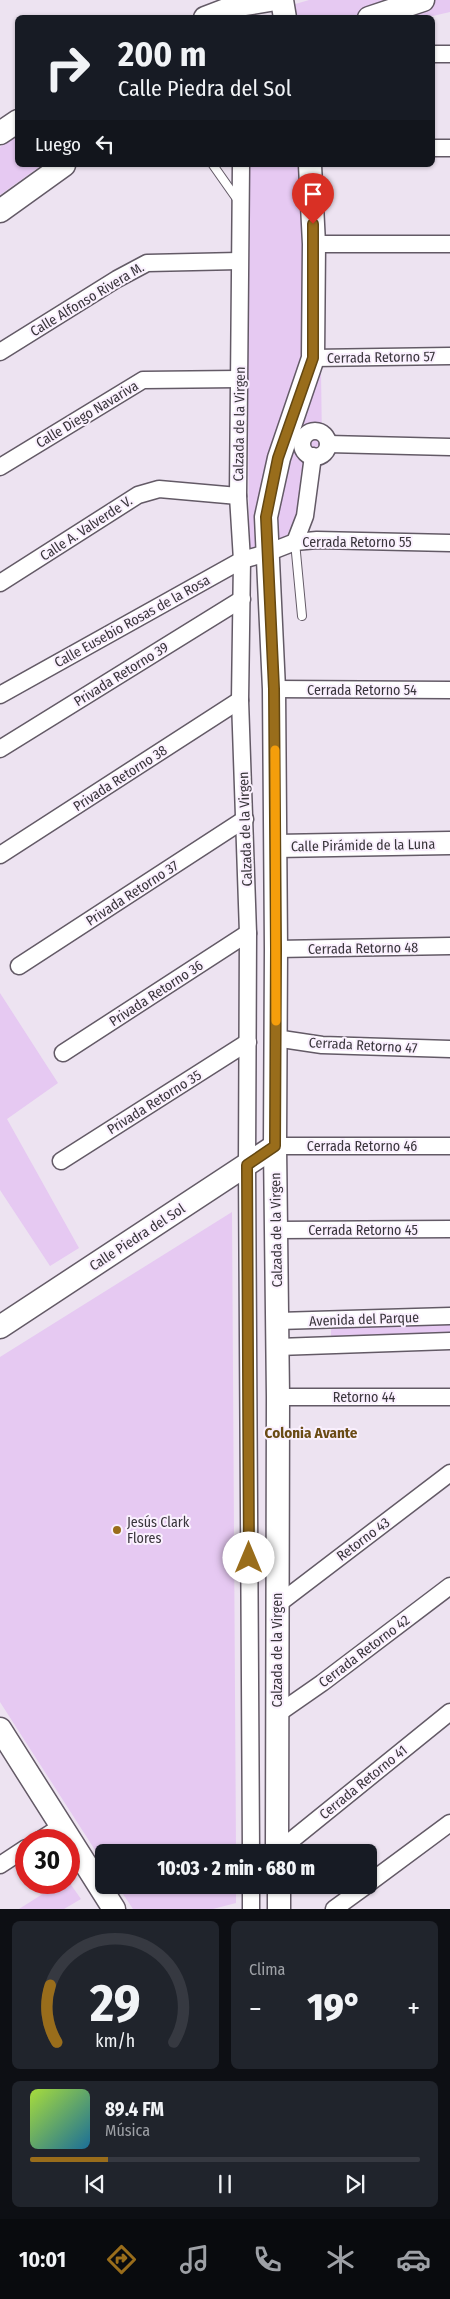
<!DOCTYPE html>
<html lang="es">
<head>
<meta charset="utf-8">
<style>
	:root { --surface:#171b24; --page:#20242c; --text:#f1f3f6; --muted:#9ea1a6; --line:#363941; --accent:#996d1b }
	body { margin:0; font-family:"Fira Sans Condensed",sans-serif; background:var(--page); color:var(--text); height:100vh; display:flex; flex-direction:column; font-size:19px; white-space:nowrap }
	* { box-sizing:border-box; margin:0 }
	p { font-size:16px; color:var(--muted) }
	.icon { flex:none; width:28px; height:28px; fill:none; stroke:currentColor; stroke-width:2; stroke-linecap:round; stroke-linejoin:round }
	.map { position:relative; height:1909px; overflow:hidden }
	.drawer { display:flex; flex-direction:column; gap:12px; padding:12px; background:#0d0f14; flex:1 }
	.drawer>* { flex:none }
	.banner { position:absolute; left:15px; top:15px; width:420px; height:152px; border-radius:8px; box-shadow:0 1px 4px #0004; background:#171b24; color:var(--text); overflow:hidden }
	.speed { position:absolute; left:15px; top:1829px; display:flex; gap:10px; font-size:25px; font-weight:700; text-align:center }
	.speed>* { display:grid; place-content:center; width:65px; height:65px; border-radius:50%; background:var(--surface); box-shadow:0 1px 4px #0004; line-height:1 }
	.speed .limit { border:8px solid #d22; background:#fff; color:#111 }
	.pin { position:absolute; display:grid; place-items:center; width:42px; height:42px; color:#fff; margin:-51px -21px; border-radius:50% 50% 50% 0; rotate:-45deg; box-shadow:0 0 5px #0007 }
	.pin .icon { rotate:45deg }
	.me { position:absolute; width:55px; margin:-28px; rotate:0deg; stroke-linejoin:round; filter:drop-shadow(0 0 4px #0008) }
	.turn { display:flex; align-items:center; gap:18px; height:105px; padding:0 20px; font-size:22px }
	.turn .icon { width:65px; height:65px; stroke-width:2.5 }
	.turn b { display:block; font-size:35px; line-height:42px }
	.then { display:flex; align-items:center; height:48px; padding:0 20px; background:#0003; gap:10px; font-size:19px }
	.big { font-size:38px; font-weight:800; line-height:1.1 }
	.drawer .widget { flex:1; display:flex; flex-direction:column; justify-content:center; gap:8px; min-width:0; padding:0 18px; border-radius:8px; background:var(--page) }
	.drawer .dial { align-items:center; gap:0 }
	.dial svg { height:130px; overflow:visible; fill:none; stroke:var(--line); stroke-width:7; stroke-linecap:round; text-anchor:middle }
	.dial text { fill:var(--text); stroke:none }
	.song { display:flex; align-items:center; gap:15px }
	.cover { width:60px; height:60px; border-radius:8px; background:linear-gradient(135deg,hsl(80 70% 55%),hsl(200 70% 35%)) }
	.played { height:5px; border-radius:2px; background:linear-gradient(90deg,var(--accent) 20%,var(--line) 20%) }
	.keys { display:flex; justify-content:space-around; direction:ltr }
	.heat { display:flex; justify-content:space-between; align-items:center; font-size:28px; direction:ltr }
	.drawer .tiles { flex:1; display:grid; gap:12px; grid-template-columns:1fr 1fr }
	.widget:last-child { grid-column:span 2 }
	.trip { position:absolute; left:95px; top:1844px; width:282px; height:50px; border-radius:8px; background:var(--surface); box-shadow:0 1px 4px #0004; font-weight:800; line-height:50px; text-align:center }
	.tabs { display:flex; height:80px; justify-content:space-around; align-items:center; background:#090b0e; color:var(--muted) }
	.tabs .icon { width:35px; height:35px }
	.tabs .current { color:var(--accent) }
	.tabs b { font-size:22px; color:var(--text) }
	.map>svg:first-child { display:block }
	.green { fill:#e6c9f2 }
	.lines { fill:none; stroke-linecap:round; stroke-linejoin:round }
	.lane-casing { stroke:#635a66; stroke-width:10 }
	.street-casing { stroke:#635a66; stroke-width:19 }
	.secondary-casing { stroke:#635a66; stroke-width:25 }
	.lane { stroke:#fff; stroke-width:8 }
	.street { stroke:#fff; stroke-width:16 }
	.secondary { stroke:#fff; stroke-width:22 }
	.route-casing { stroke:#634712; stroke-width:12 }
	.route { stroke:#996d1b; stroke-width:9 }
	.slow { stroke:#f59e0b; stroke-width:9 }
	.poi-dot { fill:#996d1b; stroke:#faf0fe; stroke-width:2 }
	.labels { text-anchor:middle; stroke-width:4; stroke-linejoin:round; paint-order:stroke }
	.street-label { font-size:14px; fill:#39353b; stroke:#faf0fe }
	.poi-label { font-size:14px; fill:#39353b; stroke:#faf0fe; text-anchor:start }
	.neighbourhood-label { font-size:15px; font-weight:bold; fill:#6a4b15; stroke:#faf0fe }
</style>
</head>
<body>
<div class="map">
<svg width="450" height="1909" viewBox="0 0 450 1909">
	<rect width="100%" height="100%" fill="#ede3f1"/>
	<!-- green -->
	<g class="green">
		<polygon points="309,0 450,0 450,12 424,18 295,18 292,5"/>
		<polygon points="17,134 18,165 42,165 0,195 0,147"/>
		<polygon points="247,165 301,165 303,357 260,555 249,555"/>
		<polygon points="316,371 321,371 322,443 301,472 298,511 283,544 273,546 281,477"/>
		<polygon points="0,993 58,1083 7,1119 79,1248 50,1266 0,1190"/>
		<polygon points="232,1212 236,1852 104,1852 104,1864 0,1702 0,1357"/>
		<polygon points="450,1323 450,1333 331,1336 331,1326"/>
		<polygon points="69,1882 81,1899 64,1909 19,1909 60,1883"/>
		<polygon points="117,1885 236,1885 236,1903 213,1909 133,1909"/>
	</g>
	<g class="lines">
		<!-- lane casing -->
		<g class="lane-casing">
			<g id="lane">
				<polyline points="213,165 239,202"/>
				<polyline points="295,542 302,616"/>
			</g>
		</g>
		<!-- street casing -->
		<g class="street-casing">
			<g id="street">
				<polyline points="432,54 450,54"/>
				<polyline points="432,148 450,148"/>
				<polyline points="241,165 238,496 242,560 240,700 248,933 247,1165 251,1852"/>
				<polyline points="314,244 450,244"/>
				<polyline points="0,352 117,279 147,263 239,261"/>
				<polyline points="313,358 450,356"/>
				<circle cx="315" cy="444" r="13"/>
				<polyline points="328,444 450,447"/>
				<polyline points="0,467 143,380 239,379"/>
				<polyline points="295,542 305,516 313,456"/>
				<polyline points="0,583 138,495 159,489 238,496"/>
				<polyline points="274,689 450,690"/>
				<polyline points="0,695 242,560 267,553 295,542 317,540 450,543"/>
				<polyline points="0,749 242,599"/>
				<polyline points="0,855 240,700"/>
				<polyline points="276,949 450,946"/>
				<polyline points="19,966 245,819"/>
				<polyline points="275,1038 322,1045 450,1049"/>
				<polyline points="63,1053 248,933"/>
				<polyline points="275,1146 450,1146"/>
				<polyline points="61,1161 248,1042"/>
				<polyline points="277,1230 450,1229"/>
				<polyline points="278,1321 450,1316"/>
				<polyline points="278,1347 450,1341"/>
				<polyline points="278,1397 450,1397"/>
				<polyline points="277,1605 450,1473"/>
				<polyline points="276,1715 322,1683 450,1586"/>
				<polyline points="40,1840 62,1826"/>
				<polyline points="277,1852 450,1712"/>
				<polyline points="0,1865 26,1848"/>
				<polyline points="369,1883 450,1823"/>
				<polyline points="251,1885 251,1909"/>
				<polyline points="334,1909 367,1885"/>
			</g>
		</g>
		<!-- secondary casing -->
		<g class="secondary-casing">
			<g id="secondary">
				<polyline points="282,0 285,18"/>
				<polyline points="205,18 239,5 270,0"/>
				<polyline points="369,18 423,0"/>
				<polyline points="0,133 18,121"/>
				<polyline points="0,211 64,165"/>
				<polyline points="276,846 450,843"/>
				<polyline points="0,1327 275,1146"/>
				<polyline points="0,1729 114,1909"/>
				<polyline points="277,1852 278,1397 275,1146 276,949 274,689 266,517 279,458 313,358 314,244 310,165"/>
				<polyline points="279,1885 279,1909"/>
			</g>
		</g>
		<!-- lane -->
		<use href="#lane" class="lane"/>
		<!-- street -->
		<use href="#street" class="street"/>
		<!-- secondary -->
		<use href="#secondary" class="secondary"/>
	</g>
	<g class="lines">
		<!-- route casing -->
		<g class="route-casing">
			<polyline id="route" points="249,1558 247,1165 275,1146 276,949 274,689 266,517 278,458 313,358 313,224"/>
		</g>
		<!-- route -->
		<use href="#route" class="route"/>
		<!-- slow -->
		<polyline class="slow" points="275,750 276,1021"/>
	</g>
	<!-- markers -->
	<circle class="poi-dot" cx="117" cy="1530" r="5"/>
	<g class="labels">
		<!-- street labels -->
		<g class="street-label">
			<text transform="translate(87 299) rotate(-31)" y="5">Calle Alfonso Rivera M.</text>
			<text transform="translate(381 357) rotate(-1)" y="5">Cerrada Retorno 57</text>
			<text transform="translate(87 414) rotate(-31)" y="5">Calle Diego Navariva</text>
			<text transform="translate(239 424) rotate(-89)" y="5">Calzada de la Virgen</text>
			<text transform="translate(86 528) rotate(-33)" y="5">Calle A. Valverde V.</text>
			<text x="357" y="547">Cerrada Retorno 55</text>
			<text transform="translate(132 621) rotate(-29)" y="5">Calle Eusebio Rosas de la Rosa</text>
			<text transform="translate(121 674) rotate(-32)" y="5">Privada Retorno 39</text>
			<text x="362" y="695">Cerrada Retorno 54</text>
			<text transform="translate(120 778) rotate(-33)" y="5">Privada Retorno 38</text>
			<text transform="translate(245 829) rotate(-92)" y="5">Calzada de la Virgen</text>
			<text transform="translate(363 845) rotate(-1)" y="5">Calle Pirámide de la Luna</text>
			<text transform="translate(132 893) rotate(-33)" y="5">Privada Retorno 37</text>
			<text transform="translate(363 948) rotate(-1)" y="5">Cerrada Retorno 48</text>
			<text transform="translate(156 993) rotate(-33)" y="5">Privada Retorno 36</text>
			<text transform="translate(363 1045) rotate(3)" y="5">Cerrada Retorno 47</text>
			<text transform="translate(154 1102) rotate(-32)" y="5">Privada Retorno 35</text>
			<text x="362" y="1151">Cerrada Retorno 46</text>
			<text transform="translate(276 1230) rotate(-91)" y="5">Calzada de la Virgen</text>
			<text x="363" y="1235">Cerrada Retorno 45</text>
			<text transform="translate(137 1237) rotate(-33)" y="5">Calle Piedra del Sol</text>
			<text transform="translate(364 1319) rotate(-2)" y="5">Avenida del Parque</text>
			<text x="364" y="1402">Retorno 44</text>
			<text transform="translate(363 1539) rotate(-37)" y="5">Retorno 43</text>
			<text transform="translate(277 1650) rotate(-90)" y="5">Calzada de la Virgen</text>
			<text transform="translate(364 1651) rotate(-37)" y="5">Cerrada Retorno 42</text>
			<text transform="translate(363 1782) rotate(-39)" y="5">Cerrada Retorno 41</text>
		</g>
		<!-- poi labels -->
		<g class="poi-label">
			<text x="127" y="1527">Jesús Clark<tspan x="127" dy="16">Flores</tspan></text>
		</g>
		<!-- neighbourhood labels -->
		<g class="neighbourhood-label">
			<text x="311" y="1438">Colonia Avante</text>
		</g>
	</g>
</svg>
<div class="speed"><div class="limit">30</div></div>
<div class="pin" style="left:313px;top:224px;background:#d93025"><svg class="icon" aria-label="arrive" viewBox="0 0 24 24"><path d="M6 21V4h12l-3 4 3 4H6"/></svg></div>
<svg class="me" style="left:249px;top:1558px" viewBox="-20 -20 40 40"><circle r="19" fill="#fff"/><path d="M0-13L10 11 0 6-10 11z" fill="#996d1b"/></svg>
<div class="trip">10:03 · 2 min · 680 m</div>
<div class="banner">
<div class="turn"><svg class="icon" aria-label="right" viewBox="0 0 24 24"><path d="M7 20v-9h11M14 6l5 5-5 5"/></svg><div><b>200 m</b>Calle Piedra del Sol</div></div>
<div class="then">Luego<svg class="icon" aria-label="left" viewBox="0 0 24 24"><path d="M17 20v-9H6M10 6l-5 5 5 5"/></svg></div>
</div>
</div>
<section class="drawer">
<div class="tiles">
<div class="widget dial"><svg viewBox="0 0 100 80">
<path d="M14 69A42 42 0 1 1 86 69"/>
<path d="M14 69A42 42 0 0 1 10 34" stroke="#996d1b"/>
<text x="50" y="56" font-size="32" font-weight="700">29</text>
<text x="50" y="72" font-size="11">km/h</text>
</svg></div>
<div class="widget"><p>Clima</p>
<div class="heat"><a>−</a><b class="big">19°</b><a>+</a></div>
</div>
<div class="widget">
<div class="song"><i class="cover"></i><div><b>89.4 FM</b><p>Música</p></div></div>
<div class="played"></div>
<div class="keys"><svg class="icon" aria-label="previous" viewBox="0 0 24 24"><path d="M18 5L8 12l10 7zM5 5v14"/></svg><svg class="icon" aria-label="pause" viewBox="0 0 24 24"><path d="M8 5v14M16 5v14"/></svg><svg class="icon" aria-label="next" viewBox="0 0 24 24"><path d="M6 5l10 7-10 7zM19 5v14"/></svg></div>
</div>
</div>
</section>
<nav class="tabs">
<b>10:01</b>
<svg class="icon current" aria-label="directions" viewBox="0 0 24 24"><path d="M12 3l9 9-9 9-9-9zM9 14v-3h6M13 9l2 2-2 2"/></svg>
<svg class="icon" aria-label="music" viewBox="0 0 24 24"><path d="M9 18V5l10-2v13"/><circle cx="6" cy="18" r="3"/><circle cx="16" cy="16" r="3"/></svg>
<svg class="icon" aria-label="phone" viewBox="0 0 24 24"><path d="M5 4h4l2 5-3 2q2 4 5 5l2-3 5 2v4C11 20 4 13 5 4z"/></svg>
<svg class="icon" aria-label="climate" viewBox="0 0 24 24"><path d="M12 3v18M4 7l16 10M4 17L20 7"/></svg>
<svg class="icon" aria-label="car" viewBox="0 0 24 24"><path d="M5 17H2v-5l4-1 3-4h7l3 4 3 1v5h-3M9 17h6M6 11h13"/><circle cx="7" cy="17" r="2"/><circle cx="17" cy="17" r="2"/></svg>
</nav>
</body>
</html>
